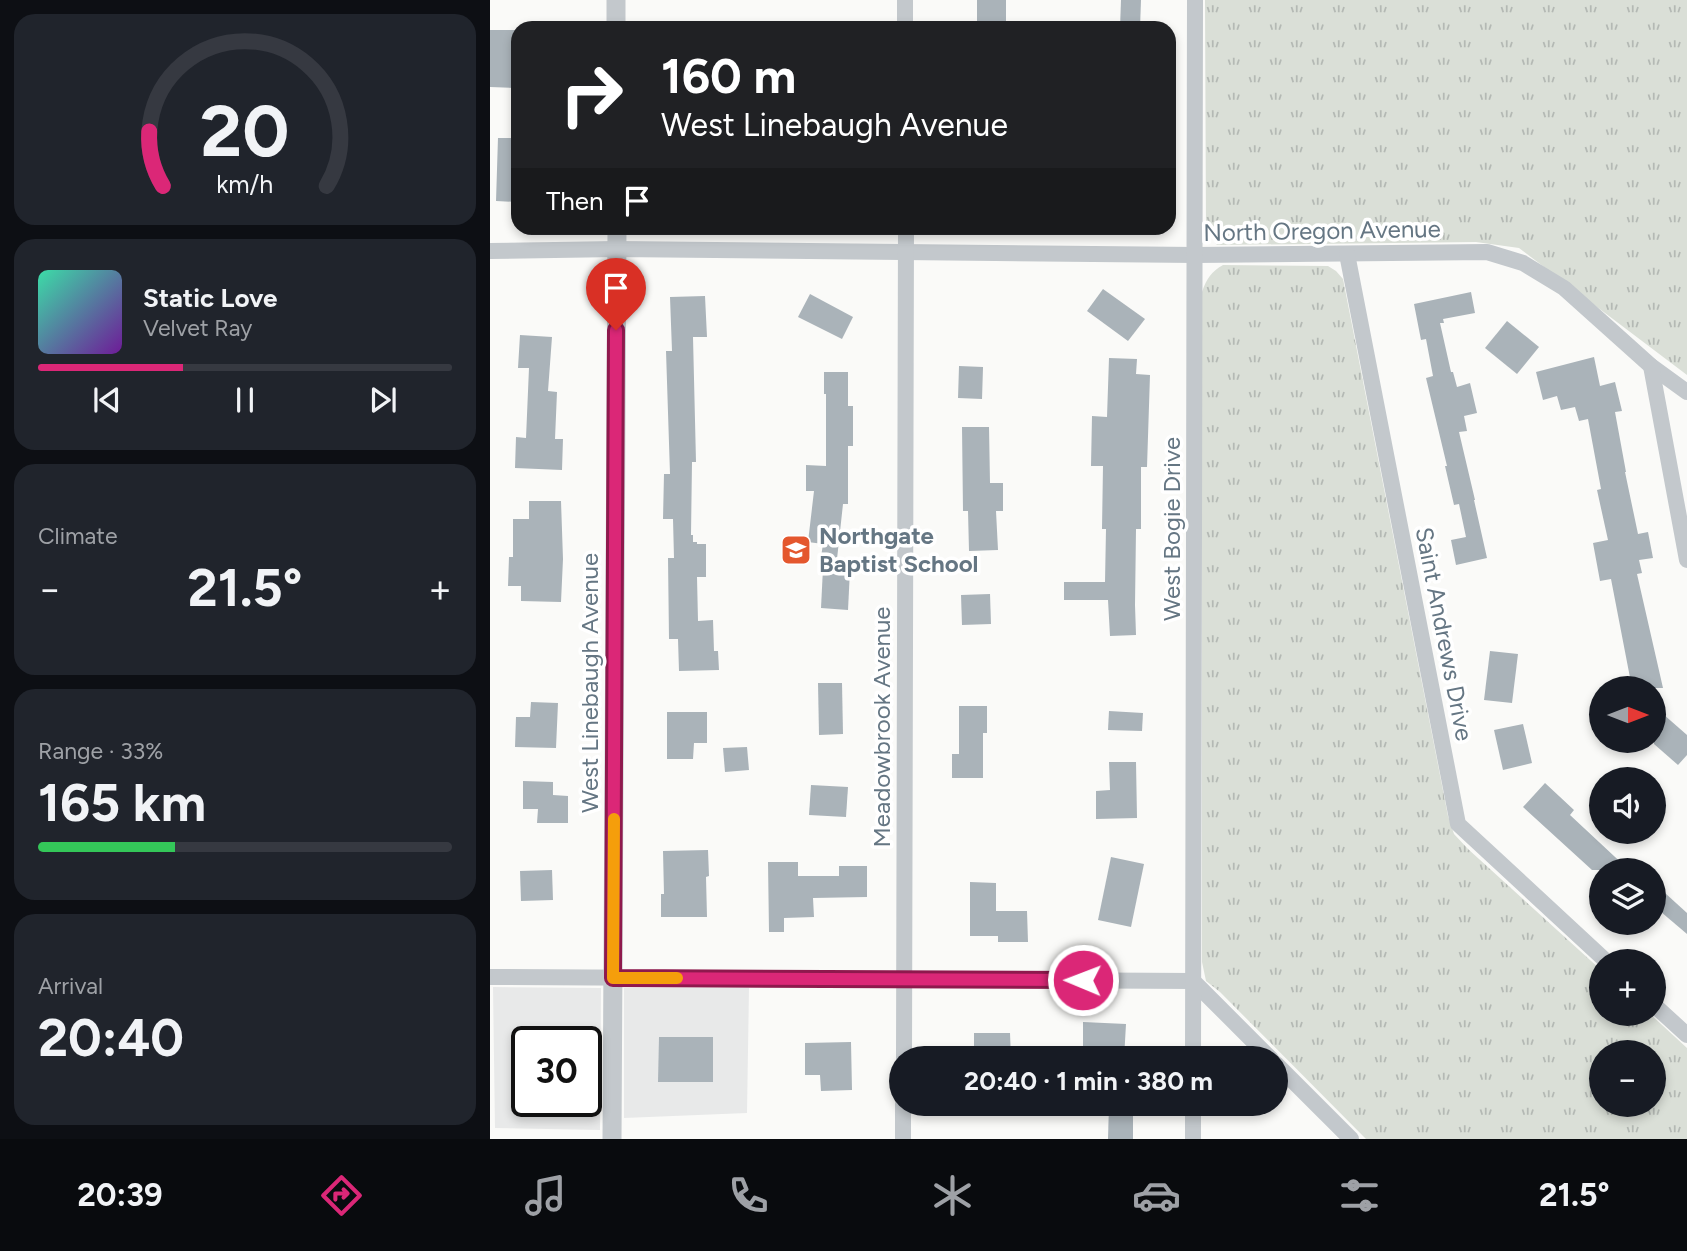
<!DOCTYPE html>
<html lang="en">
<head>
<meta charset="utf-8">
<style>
	:root { --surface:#171b24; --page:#20242c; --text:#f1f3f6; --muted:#9ea1a6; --line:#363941; --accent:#db2777 }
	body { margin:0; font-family:Figtree,sans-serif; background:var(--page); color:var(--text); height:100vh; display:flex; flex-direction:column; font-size:26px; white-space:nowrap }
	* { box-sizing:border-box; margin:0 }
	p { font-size:23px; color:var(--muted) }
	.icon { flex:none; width:38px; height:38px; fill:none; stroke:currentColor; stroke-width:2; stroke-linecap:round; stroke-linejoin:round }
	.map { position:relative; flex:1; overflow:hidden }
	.drawer { display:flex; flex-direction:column; gap:14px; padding:14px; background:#0d0f14; width:490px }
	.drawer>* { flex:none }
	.top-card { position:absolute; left:21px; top:21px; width:665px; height:214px; border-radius:21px; box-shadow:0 4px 10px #0003; background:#202124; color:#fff; overflow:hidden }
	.needle { width:46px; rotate:90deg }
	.tools { position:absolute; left:1099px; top:676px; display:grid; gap:14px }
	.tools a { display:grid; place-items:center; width:77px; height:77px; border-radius:50%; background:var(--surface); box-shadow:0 4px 10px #0003; font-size:35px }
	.speed { position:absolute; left:21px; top:1026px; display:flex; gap:14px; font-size:35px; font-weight:700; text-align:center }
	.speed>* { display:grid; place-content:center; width:91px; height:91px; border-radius:50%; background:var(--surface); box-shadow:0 4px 10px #0003; line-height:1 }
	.speed .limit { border:4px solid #111; border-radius:10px; background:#fff; color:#111 }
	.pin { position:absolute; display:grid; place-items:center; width:60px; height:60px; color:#fff; margin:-72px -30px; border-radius:50% 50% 50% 0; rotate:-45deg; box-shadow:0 0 7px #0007 }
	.pin .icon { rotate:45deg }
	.me { position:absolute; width:77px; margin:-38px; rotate:271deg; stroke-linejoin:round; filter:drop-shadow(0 0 5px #0008) }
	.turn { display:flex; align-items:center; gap:24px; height:147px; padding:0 35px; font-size:32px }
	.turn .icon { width:91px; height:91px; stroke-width:2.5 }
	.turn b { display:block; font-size:49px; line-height:60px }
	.then { display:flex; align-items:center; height:66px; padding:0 35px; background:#0003; gap:14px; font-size:26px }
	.big { font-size:52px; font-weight:700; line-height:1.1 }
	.drawer .card { flex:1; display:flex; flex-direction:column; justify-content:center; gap:10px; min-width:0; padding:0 24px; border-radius:21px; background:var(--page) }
	.drawer .dial { align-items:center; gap:0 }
	.dial svg { height:182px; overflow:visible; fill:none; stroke:var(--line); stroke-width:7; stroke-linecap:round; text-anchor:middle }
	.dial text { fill:var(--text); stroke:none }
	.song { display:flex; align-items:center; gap:21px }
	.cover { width:84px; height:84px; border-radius:10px; background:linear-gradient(135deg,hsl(160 70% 55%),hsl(280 70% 35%)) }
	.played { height:7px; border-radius:4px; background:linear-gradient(90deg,var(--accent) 35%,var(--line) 35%) }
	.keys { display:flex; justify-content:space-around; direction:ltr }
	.heat { display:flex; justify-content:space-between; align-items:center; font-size:38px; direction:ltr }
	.charge { height:10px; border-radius:5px; background:linear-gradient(90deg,#34c759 33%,var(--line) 0) }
	.trip { position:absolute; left:399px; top:1046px; width:399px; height:70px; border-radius:35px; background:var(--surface); box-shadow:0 4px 10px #0003; font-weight:700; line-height:70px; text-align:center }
	.menu { display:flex; height:112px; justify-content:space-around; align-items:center; background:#090b0e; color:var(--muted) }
	.menu .icon { width:49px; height:49px }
	.menu .selected { color:var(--accent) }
	.menu b { font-size:32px; color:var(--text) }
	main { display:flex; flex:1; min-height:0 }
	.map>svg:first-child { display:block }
	.built { fill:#e8e9e9; fill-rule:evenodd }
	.grass { fill:url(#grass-tufts); fill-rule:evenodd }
	.building { fill:#aab3b9 }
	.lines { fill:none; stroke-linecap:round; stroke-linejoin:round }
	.minor { stroke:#c3c8cc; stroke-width:16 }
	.tertiary { stroke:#c3c8cc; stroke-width:19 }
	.route-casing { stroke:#8e194d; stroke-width:18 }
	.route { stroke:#db2777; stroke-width:12 }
	.slow { stroke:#f59e0b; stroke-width:12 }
	.labels { text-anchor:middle; stroke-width:7; stroke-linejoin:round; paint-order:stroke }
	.street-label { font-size:24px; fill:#657683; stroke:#fff }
	.poi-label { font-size:24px; font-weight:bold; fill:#657683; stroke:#fff; text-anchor:start }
</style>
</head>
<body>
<main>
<section class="drawer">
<div class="card dial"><svg viewBox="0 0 100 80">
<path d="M14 69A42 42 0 1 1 86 69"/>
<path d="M14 69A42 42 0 0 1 8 45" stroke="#db2777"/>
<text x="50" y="56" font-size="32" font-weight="700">20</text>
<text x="50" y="72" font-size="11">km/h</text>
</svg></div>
<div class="card">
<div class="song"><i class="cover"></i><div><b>Static Love</b><p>Velvet Ray</p></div></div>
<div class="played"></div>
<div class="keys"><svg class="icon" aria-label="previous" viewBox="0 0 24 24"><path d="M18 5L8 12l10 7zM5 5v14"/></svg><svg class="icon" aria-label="pause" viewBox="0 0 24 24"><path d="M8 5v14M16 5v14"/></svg><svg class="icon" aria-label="next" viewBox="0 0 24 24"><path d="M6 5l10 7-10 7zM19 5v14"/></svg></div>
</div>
<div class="card"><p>Climate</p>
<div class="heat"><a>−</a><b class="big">21.5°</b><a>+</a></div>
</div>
<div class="card"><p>Range · 33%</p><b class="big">165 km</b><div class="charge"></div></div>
<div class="card"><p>Arrival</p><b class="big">20:40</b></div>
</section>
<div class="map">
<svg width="1197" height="1139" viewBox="0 0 1197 1139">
	<defs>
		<pattern id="grass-tufts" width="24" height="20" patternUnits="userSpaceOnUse" patternTransform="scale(1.75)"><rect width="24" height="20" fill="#dadfd7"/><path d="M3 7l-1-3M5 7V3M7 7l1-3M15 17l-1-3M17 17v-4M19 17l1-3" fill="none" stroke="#b4b9b4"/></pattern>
	</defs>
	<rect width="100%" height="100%" fill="#fafaf8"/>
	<!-- built -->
	<g class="built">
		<path d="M3,987l108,1 -1,142 -105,-2zM37,1041h59v60h-59z"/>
		<polygon points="134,988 259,988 257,1113 134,1118"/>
	</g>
	<!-- grass -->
	<g class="grass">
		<polygon points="715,0 1197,0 1197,375 1029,248 986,242 727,245 716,231"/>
		<path d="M733,265l105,1 8,5 7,8 105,537 6,18 14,15 133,121v43h48l38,35v91h-321l-146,-147 -14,-11 -4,-19v-670c5,-14 9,-20 21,-27zM1111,1052h53v52h-53z"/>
	</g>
	<!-- building -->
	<g class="building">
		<rect x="487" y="0" width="29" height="28"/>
		<polygon points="631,0 651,0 650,28 630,28"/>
		<polygon points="0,30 28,30 28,88 0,87"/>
		<polygon points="8,138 28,138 28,202 6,201"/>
		<polygon points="613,289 655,319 638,341 597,311"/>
		<polygon points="981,292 985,313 953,319 954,323 950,323 961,372 963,372 967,387 980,383 987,413 974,416 977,431 969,432 985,500 984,500 997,558 966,565 961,540 976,537 969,504 964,505 955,466 957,466 936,378 943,376 936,339 931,340 924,304"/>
		<polygon points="320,294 363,317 352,339 308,317"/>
		<polygon points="215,296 217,337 203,337 206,462 202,462 201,535 203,535 203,542 207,542 207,544 216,544 216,577 207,577 208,621 223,620 224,651 228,651 229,670 189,671 188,639 179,639 178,558 184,558 183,519 173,519 174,474 180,474 176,351 182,351 180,297"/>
		<polygon points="1017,321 1049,347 1027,374 995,348"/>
		<polygon points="30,335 62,337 58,391 67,392 65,439 73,439 72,470 25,468 26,437 36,438 39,368 28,368"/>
		<polygon points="1104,357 1110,386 1125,382 1132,411 1125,412 1136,472 1135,472 1148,534 1158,532 1163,558 1149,560 1152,573 1147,574 1173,688 1142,688 1121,579 1110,581 1103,543 1118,540 1107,490 1111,489 1098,419 1089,421 1085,407 1071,410 1067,396 1053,400 1046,372"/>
		<polygon points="619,358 647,359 646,374 660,375 657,467 651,467 651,529 646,529 645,605 646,635 620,636 618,600 574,600 574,582 615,582 616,529 612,529 613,466 601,466 602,416 617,417"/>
		<polygon points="469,366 493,367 492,399 468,398"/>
		<polygon points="334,372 358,372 358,406 363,406 363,446 358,446 358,504 353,504 347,559 331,557 333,544 318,542 324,491 316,491 316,465 336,466 336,394 334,394"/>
		<polygon points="472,427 499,427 500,483 513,483 513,511 506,511 508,550 479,551 478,511 473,511"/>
		<polygon points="39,501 71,501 73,559 71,602 31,601 31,586 18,586 19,557 23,557 23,519 39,519"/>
		<polygon points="333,568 360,570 358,610 331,608"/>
		<polygon points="500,594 501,624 472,625 471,595"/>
		<polygon points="1000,651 1028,654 1022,703 994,700"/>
		<polygon points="328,683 352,683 353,734 329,735"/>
		<polygon points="41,702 68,703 66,748 25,747 26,717 40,717"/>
		<polygon points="469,706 497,706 497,733 493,733 493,778 462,778 462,754 469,754"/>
		<polygon points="619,711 653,713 652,731 618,730"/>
		<polygon points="177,712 217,712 217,743 204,743 203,759 177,759"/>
		<polygon points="1173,714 1197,735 1197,755 1188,765 1164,744 1164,725"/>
		<polygon points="1033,724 1042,763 1013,770 1004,730"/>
		<polygon points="257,747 259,770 235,772 233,748"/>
		<polygon points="619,762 646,762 647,818 606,819 606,791 620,790"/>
		<polygon points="33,781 63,782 63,795 78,796 78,823 47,823 48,809 33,809"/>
		<polygon points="1055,783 1084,810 1080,815 1139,870 1102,870 1033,807"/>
		<polygon points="321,785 358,787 356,817 319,815"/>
		<polygon points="218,850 219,876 216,877 217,917 171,917 171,894 174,894 173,851"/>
		<polygon points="621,857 654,864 641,927 608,920"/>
		<polygon points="278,862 308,862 308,876 349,876 349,866 377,866 377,897 323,898 324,917 294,918 294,932 279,932"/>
		<polygon points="62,870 63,900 31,901 30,871"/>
		<polygon points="480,882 506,883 506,911 537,911 538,942 508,942 508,936 480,936"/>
		<polygon points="1164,883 1197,913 1197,934 1164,906"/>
		<polygon points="593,1022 636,1024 634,1059 606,1059 606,1051 593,1050"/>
		<polygon points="484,1033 520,1033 521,1059 484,1059"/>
		<polygon points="169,1037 223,1037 223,1082 168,1082"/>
		<polygon points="361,1042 362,1090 331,1091 330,1075 315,1075 315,1043"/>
		<polygon points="619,1104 643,1104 643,1139 618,1139"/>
	</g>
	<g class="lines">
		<!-- minor -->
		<g class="minor">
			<polyline points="415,0 415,28"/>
			<polyline points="0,251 127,249 706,255 997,252 1033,263 1074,288 1161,366 1197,392"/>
			<polyline points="857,254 968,824 1116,961"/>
			<polyline points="1161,366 1197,560"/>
			<polyline points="0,977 703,981 781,1059"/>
			<polyline points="1164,1005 1197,1035"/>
			<polyline points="414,1059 416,228"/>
			<polyline points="703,1059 705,0"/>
			<polyline points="786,1064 861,1139"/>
			<polyline points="413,1139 413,1104"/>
			<polyline points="703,1139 703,1104"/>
		</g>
		<!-- tertiary -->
		<g class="tertiary">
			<polyline points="126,0 126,28"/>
			<polyline points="122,1139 127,228"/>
		</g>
	</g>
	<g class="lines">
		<!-- route casing -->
		<g class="route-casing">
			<polyline id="route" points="126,330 123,978 593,980"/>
		</g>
		<!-- route -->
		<use href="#route" class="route"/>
		<!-- slow -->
		<polyline class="slow" points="124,819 123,978 187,978"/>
	</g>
	<!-- icons -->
	<defs>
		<g id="school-square" transform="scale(1.575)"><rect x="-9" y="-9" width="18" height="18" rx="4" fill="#e4572e" stroke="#fff"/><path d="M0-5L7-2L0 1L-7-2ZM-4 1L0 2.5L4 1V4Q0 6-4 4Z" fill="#fff"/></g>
	</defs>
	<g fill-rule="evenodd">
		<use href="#school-square" x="306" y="550"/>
	</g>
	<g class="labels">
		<!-- street labels -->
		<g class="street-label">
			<text transform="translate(832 231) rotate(-1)" y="8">North Oregon Avenue</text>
			<text transform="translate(682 529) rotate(-90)" y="8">West Bogie Drive</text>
			<text transform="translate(954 634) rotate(79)" y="8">Saint Andrews Drive</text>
			<text transform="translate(100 683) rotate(-90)" y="8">West Linebaugh Avenue</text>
			<text transform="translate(392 727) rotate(-90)" y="8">Meadowbrook Avenue</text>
		</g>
		<!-- poi labels -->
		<g class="poi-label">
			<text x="329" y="544">Northgate<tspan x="329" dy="28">Baptist School</tspan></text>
		</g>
	</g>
</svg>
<div class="tools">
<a><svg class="needle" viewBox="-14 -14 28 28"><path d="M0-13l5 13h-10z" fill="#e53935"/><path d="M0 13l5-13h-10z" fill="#9ea1a6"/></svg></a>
<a><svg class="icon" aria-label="sound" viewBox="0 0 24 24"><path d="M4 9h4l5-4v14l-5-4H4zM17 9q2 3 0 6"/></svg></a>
<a><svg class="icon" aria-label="layers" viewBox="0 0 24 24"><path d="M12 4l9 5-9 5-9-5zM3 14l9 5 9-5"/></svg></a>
<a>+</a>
<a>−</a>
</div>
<div class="speed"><div class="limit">30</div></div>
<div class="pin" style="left:126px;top:330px;background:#d93025"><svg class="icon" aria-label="arrive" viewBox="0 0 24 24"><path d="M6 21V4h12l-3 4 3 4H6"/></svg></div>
<svg class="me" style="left:593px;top:980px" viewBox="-20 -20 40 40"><circle r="17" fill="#db2777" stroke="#fff" stroke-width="3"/><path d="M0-11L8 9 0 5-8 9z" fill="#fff"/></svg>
<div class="trip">20:40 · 1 min · 380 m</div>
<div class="top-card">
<div class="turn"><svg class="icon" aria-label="right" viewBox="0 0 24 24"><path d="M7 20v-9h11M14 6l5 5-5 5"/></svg><div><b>160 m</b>West Linebaugh Avenue</div></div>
<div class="then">Then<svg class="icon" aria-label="arrive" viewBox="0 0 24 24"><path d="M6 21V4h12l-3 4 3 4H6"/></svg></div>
</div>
</div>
</main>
<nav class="menu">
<b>20:39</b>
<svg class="icon selected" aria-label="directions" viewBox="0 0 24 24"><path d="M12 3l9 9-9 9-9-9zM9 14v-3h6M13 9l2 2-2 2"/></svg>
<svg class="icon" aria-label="music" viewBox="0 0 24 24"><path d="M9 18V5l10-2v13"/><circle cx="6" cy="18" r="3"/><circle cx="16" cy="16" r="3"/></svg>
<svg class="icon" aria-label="phone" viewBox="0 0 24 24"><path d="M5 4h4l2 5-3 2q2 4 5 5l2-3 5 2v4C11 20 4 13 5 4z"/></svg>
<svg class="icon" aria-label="climate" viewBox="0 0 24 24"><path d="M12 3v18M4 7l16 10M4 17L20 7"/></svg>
<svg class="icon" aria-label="car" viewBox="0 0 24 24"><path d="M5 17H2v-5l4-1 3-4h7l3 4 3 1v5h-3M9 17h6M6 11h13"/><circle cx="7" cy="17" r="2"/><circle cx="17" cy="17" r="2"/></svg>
<svg class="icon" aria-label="filters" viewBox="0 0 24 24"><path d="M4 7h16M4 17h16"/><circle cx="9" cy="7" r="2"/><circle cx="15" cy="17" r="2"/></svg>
<b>21.5°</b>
</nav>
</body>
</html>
